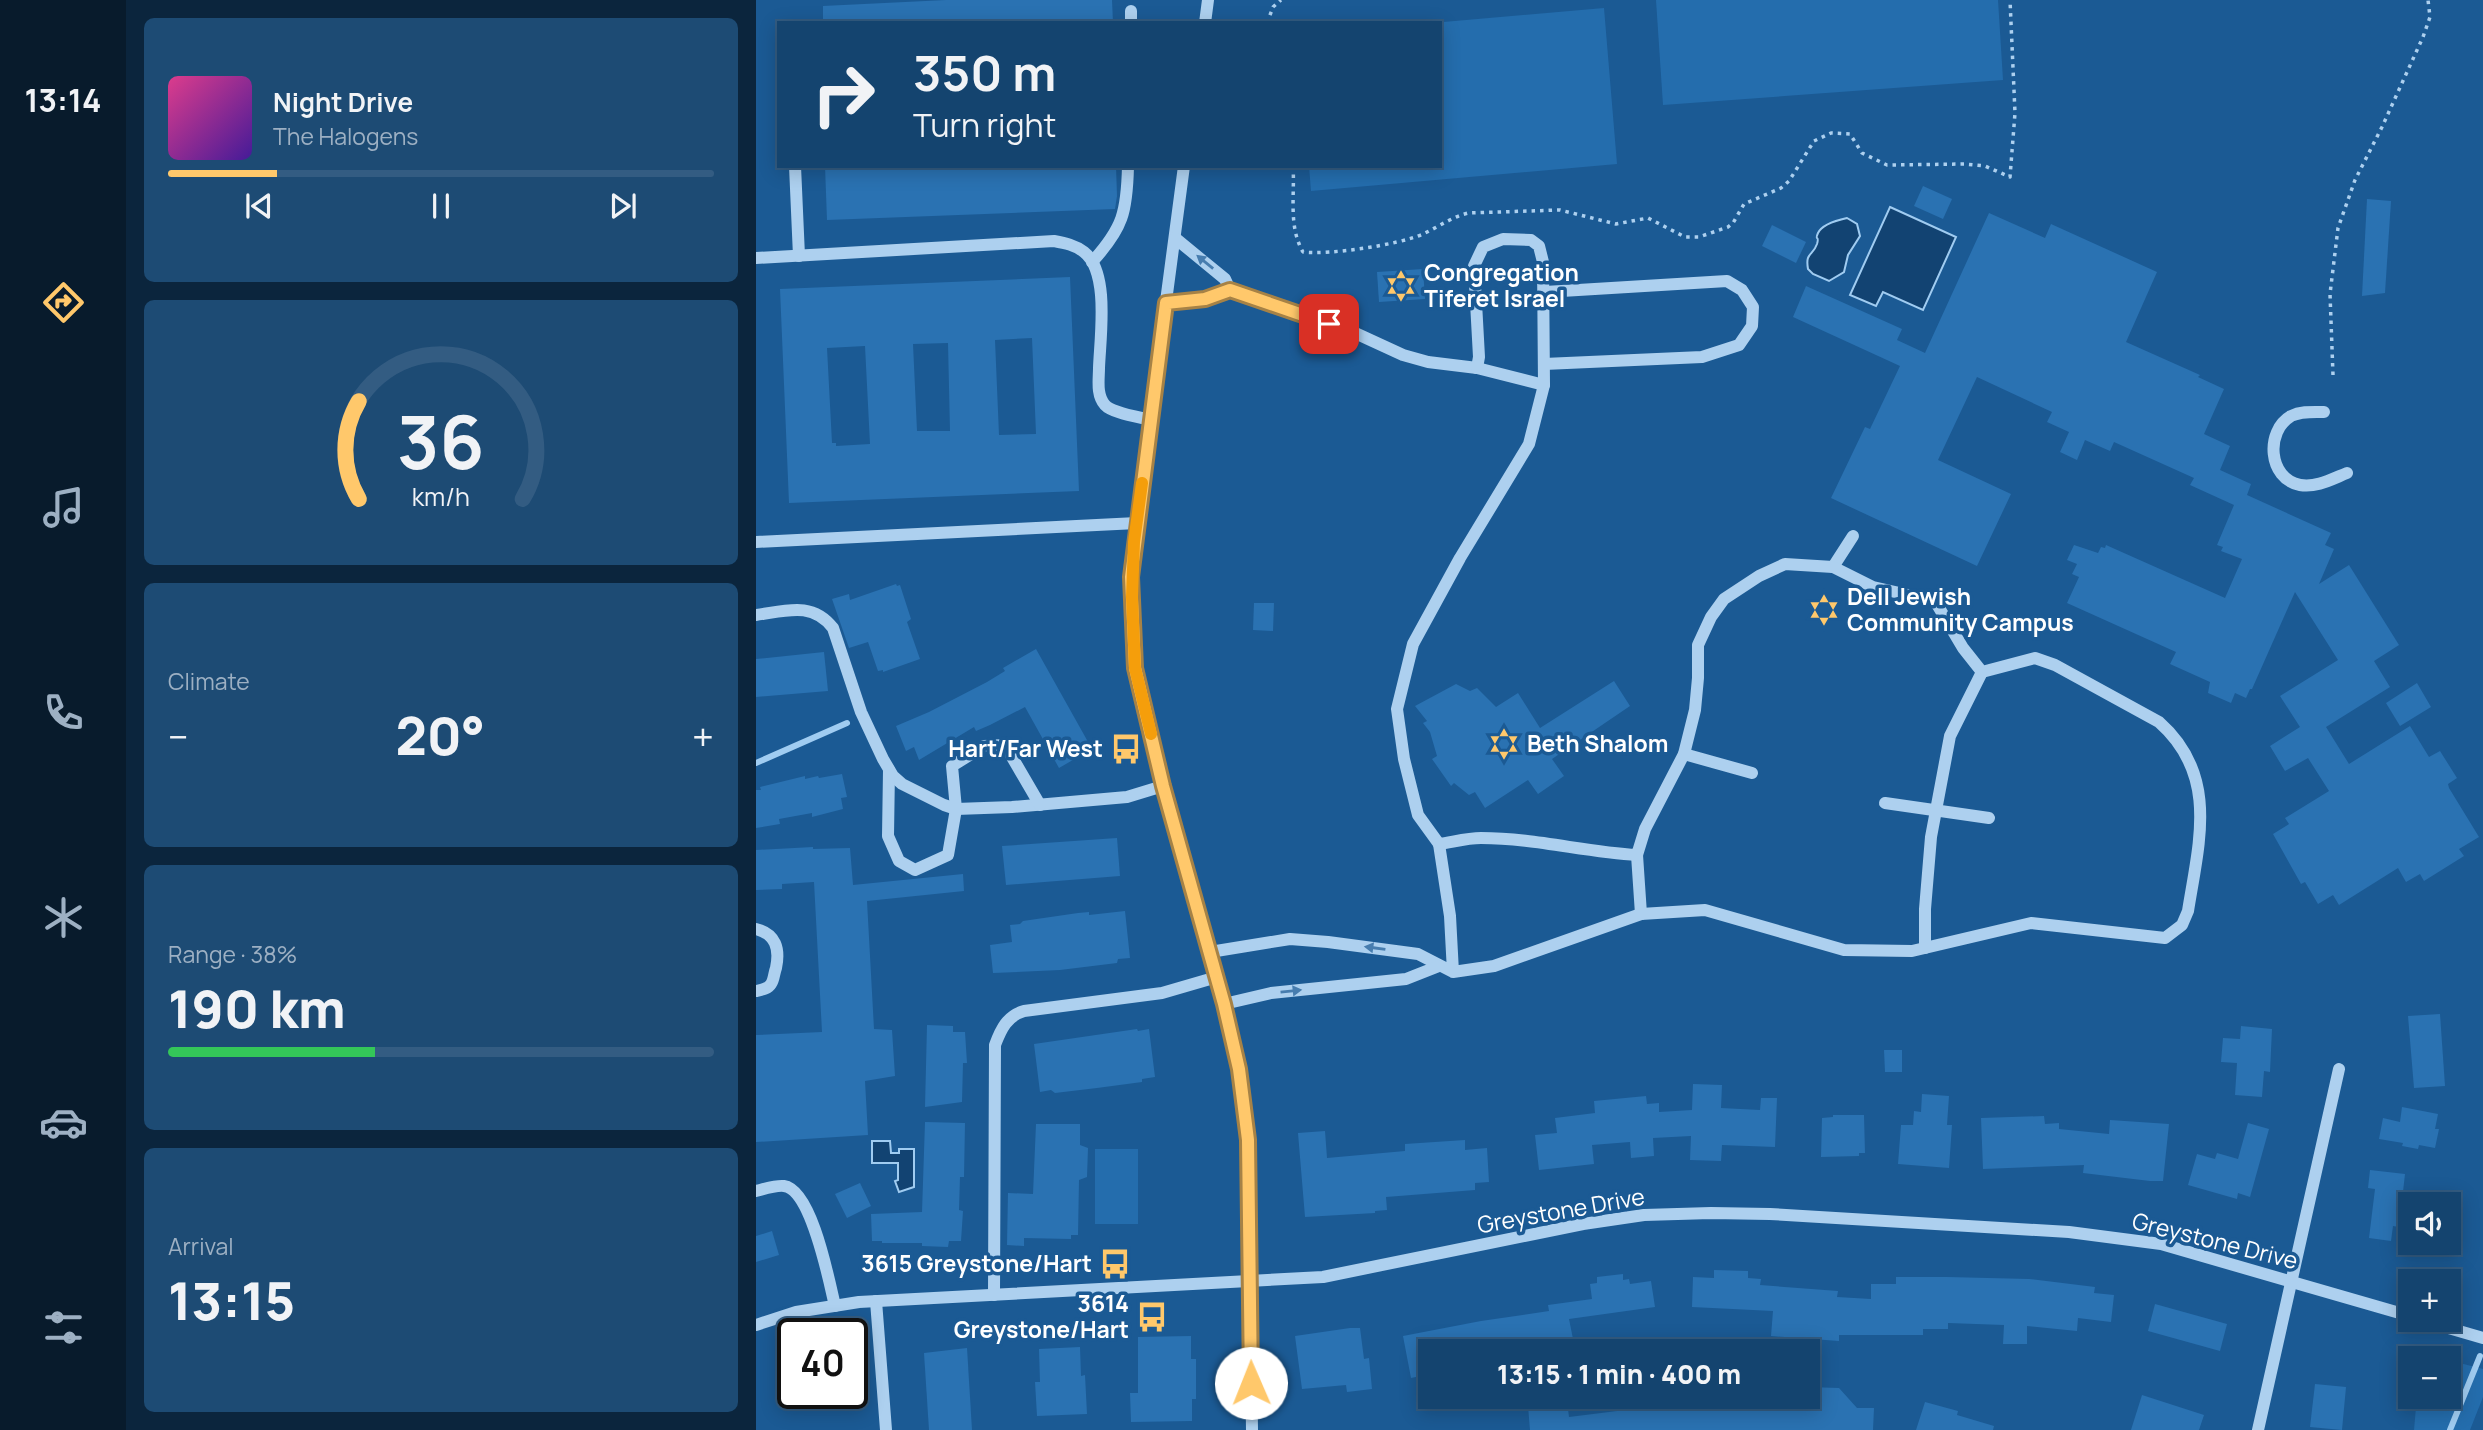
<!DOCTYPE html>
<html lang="en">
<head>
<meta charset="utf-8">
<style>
	:root { --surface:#14446f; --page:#1d4b74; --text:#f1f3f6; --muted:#9db0c3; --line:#335c82; --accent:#ffc86b }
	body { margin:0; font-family:Manrope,sans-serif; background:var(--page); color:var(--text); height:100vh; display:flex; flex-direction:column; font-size:26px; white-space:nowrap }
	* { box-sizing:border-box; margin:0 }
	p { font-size:23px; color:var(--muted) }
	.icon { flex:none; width:38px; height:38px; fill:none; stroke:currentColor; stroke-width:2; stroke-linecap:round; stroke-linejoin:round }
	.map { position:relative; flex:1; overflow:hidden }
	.drawer { display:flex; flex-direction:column; gap:18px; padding:18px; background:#0b253d; width:630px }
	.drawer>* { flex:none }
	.guide { position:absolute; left:21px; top:21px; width:665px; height:147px; border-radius:0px; box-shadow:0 4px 18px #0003,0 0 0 2px var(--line); background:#14446f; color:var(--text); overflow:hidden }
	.controls { position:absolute; left:1642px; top:1192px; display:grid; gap:14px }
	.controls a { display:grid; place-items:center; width:63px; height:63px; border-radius:0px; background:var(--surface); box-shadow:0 4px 18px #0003,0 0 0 2px var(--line); font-size:35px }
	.speed { position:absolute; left:21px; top:1318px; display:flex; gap:14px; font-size:35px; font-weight:700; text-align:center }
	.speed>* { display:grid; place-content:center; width:91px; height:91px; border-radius:50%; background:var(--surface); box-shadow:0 4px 18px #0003,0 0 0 2px var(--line); line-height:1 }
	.speed .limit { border:4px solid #111; border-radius:10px; background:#fff; color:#111 }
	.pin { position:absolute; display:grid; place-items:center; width:60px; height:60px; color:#fff; margin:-30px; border-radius:14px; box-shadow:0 4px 10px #0006 }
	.me { position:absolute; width:77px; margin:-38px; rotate:359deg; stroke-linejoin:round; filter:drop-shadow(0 0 5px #0008) }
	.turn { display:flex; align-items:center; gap:24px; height:147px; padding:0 21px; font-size:32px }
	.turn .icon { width:91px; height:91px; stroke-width:2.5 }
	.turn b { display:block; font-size:49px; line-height:60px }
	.big { font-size:52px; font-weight:800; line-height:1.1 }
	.drawer .tile { flex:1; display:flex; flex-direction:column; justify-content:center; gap:10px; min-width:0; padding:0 24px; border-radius:10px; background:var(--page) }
	.drawer .dial { align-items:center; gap:0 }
	.dial svg { height:182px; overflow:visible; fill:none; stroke:var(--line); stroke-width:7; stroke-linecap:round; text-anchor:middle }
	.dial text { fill:var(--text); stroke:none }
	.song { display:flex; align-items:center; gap:21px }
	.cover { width:84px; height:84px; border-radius:10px; background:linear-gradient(135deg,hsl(330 70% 55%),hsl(260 70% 35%)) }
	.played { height:7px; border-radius:4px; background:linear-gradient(90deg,var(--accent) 20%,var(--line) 20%) }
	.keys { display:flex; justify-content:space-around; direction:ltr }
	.heat { display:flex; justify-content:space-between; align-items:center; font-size:38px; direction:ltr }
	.charge { height:10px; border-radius:5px; background:linear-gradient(90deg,#34c759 38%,var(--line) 0) }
	.trip { position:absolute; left:662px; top:1339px; width:402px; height:70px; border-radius:0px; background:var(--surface); box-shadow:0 4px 18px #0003,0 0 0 2px var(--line); font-weight:800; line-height:70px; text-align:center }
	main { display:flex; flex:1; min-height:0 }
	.tabs { display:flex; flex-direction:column; width:126px; justify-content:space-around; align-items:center; background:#081b2c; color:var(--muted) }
	.tabs .icon { width:49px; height:49px }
	.tabs .current { color:var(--accent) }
	.tabs b { font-size:32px; color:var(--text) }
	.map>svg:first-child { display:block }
	.green { fill:#246dad }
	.water { fill:#124372; stroke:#a0ccf1; stroke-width:2 }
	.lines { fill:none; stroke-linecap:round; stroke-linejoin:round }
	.stream { stroke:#a0ccf1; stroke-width:6 }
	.building { fill:#2a72b2; fill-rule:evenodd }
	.path { stroke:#add0ef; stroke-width:3.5; stroke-dasharray:3.5 5; stroke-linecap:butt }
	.minor { stroke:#add0ef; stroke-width:12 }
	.oneway { fill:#477daf }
	.route-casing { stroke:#a68246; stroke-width:18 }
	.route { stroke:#ffc86b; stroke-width:12 }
	.slow { stroke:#f59e0b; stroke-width:12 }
	.labels { text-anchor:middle; stroke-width:7; stroke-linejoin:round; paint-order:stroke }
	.poi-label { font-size:23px; font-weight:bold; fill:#fff; stroke:#1b5a94; text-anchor:start }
	.street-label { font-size:23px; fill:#fff; stroke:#1b5a94 }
</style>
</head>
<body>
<main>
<nav class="tabs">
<b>13:14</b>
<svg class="icon current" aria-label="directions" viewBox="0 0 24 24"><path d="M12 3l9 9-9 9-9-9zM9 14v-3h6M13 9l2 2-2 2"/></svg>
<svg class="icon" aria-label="music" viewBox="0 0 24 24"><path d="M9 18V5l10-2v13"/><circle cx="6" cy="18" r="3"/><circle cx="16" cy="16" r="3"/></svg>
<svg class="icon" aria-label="phone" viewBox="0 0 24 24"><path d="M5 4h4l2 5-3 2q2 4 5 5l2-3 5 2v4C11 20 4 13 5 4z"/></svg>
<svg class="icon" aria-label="climate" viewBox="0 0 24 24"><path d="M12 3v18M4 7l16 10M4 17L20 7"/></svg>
<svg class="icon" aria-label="car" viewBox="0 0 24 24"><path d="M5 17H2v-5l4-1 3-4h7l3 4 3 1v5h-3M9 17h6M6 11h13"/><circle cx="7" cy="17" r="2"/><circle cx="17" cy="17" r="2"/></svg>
<svg class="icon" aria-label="filters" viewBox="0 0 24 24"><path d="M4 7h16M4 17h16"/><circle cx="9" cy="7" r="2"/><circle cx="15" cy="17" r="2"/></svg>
</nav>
<section class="drawer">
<div class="tile">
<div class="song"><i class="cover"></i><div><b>Night Drive</b><p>The Halogens</p></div></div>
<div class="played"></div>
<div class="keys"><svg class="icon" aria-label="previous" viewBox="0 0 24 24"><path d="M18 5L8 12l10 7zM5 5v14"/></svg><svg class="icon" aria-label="pause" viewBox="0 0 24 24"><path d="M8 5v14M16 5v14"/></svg><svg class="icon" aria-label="next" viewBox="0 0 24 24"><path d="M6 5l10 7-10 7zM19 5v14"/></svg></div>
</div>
<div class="tile dial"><svg viewBox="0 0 100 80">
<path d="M14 69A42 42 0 1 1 86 69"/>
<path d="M14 69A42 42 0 0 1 14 26" stroke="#ffc86b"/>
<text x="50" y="56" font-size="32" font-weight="700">36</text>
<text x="50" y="72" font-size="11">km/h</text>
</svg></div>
<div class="tile"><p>Climate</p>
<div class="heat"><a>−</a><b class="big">20°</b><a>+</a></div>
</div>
<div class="tile"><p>Range · 38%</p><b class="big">190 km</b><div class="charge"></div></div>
<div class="tile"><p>Arrival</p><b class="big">13:15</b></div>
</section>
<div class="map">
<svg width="1727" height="1430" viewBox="0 0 1727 1430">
	<rect width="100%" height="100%" fill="#1b5a94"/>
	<!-- green -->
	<g class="green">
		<polygon points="900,0 1242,0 1247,80 907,105"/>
		<polygon points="848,8 861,164 555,191 553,166 684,166 684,23 676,23"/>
		<rect x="339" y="1149" width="43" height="75"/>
		<polygon points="1692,1360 1727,1369 1727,1397 1714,1430 1658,1430 1660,1407 1664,1397 1692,1396"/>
	</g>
	<!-- water -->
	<g class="water">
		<polygon points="1134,207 1200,237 1167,310 1127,292 1120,306 1094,295"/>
		<path d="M1091,218l10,6 3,12 -12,19 -4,17 -15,9 -16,-7 -5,-5c-3,-17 5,-13 9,-25 3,-10 -3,-2 1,-11 4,-9 20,-13 29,-15z"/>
		<polygon points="116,1141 134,1141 135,1153 143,1153 143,1149 158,1149 158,1187 143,1192 139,1181 142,1180 142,1163 116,1163"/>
	</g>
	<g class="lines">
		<!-- stream -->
		<g class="stream">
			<polyline points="0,763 91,723"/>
			<polyline points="1694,1430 1724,1356"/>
		</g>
	</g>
	<!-- building -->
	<g class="building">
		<polygon points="190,0 356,0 357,23 67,23 67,6"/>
		<polygon points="69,166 360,166 361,196 359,209 71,220"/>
		<polygon points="1167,186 1196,199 1187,219 1158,206"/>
		<polygon points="1611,199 1635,201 1629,293 1606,296"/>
		<polygon points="1233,213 1289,238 1295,224 1401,272 1370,342 1444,375 1442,377 1468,389 1448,434 1474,446 1464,470 1495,484 1491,495 1575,533 1569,545 1578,549 1563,584 1593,565 1643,645 1618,661 1634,687 1570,727 1593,764 1654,726 1673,757 1684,751 1701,778 1692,784 1693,788 1723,837 1703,849 1708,856 1668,881 1664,874 1650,882 1642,868 1583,905 1577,895 1562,904 1549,882 1545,884 1517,834 1533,824 1529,818 1573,791 1552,758 1529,771 1514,746 1544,727 1524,696 1582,660 1539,592 1496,689 1494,689 1490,698 1479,693 1475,703 1452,693 1454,682 1414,664 1420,652 1311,603 1323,577 1316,574 1321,564 1311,560 1318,545 1342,553 1345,547 1349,548 1350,545 1469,598 1486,559 1465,551 1467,547 1461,545 1478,505 1434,485 1438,478 1358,442 1354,451 1329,440 1321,460 1304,452 1313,432 1291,422 1296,412 1221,377 1182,460 1255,494 1221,566 1075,498 1109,427 1114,429 1144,366 1037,317 1050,286 1146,329 1141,340 1169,353"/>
		<polygon points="1016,225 1050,242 1040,263 1006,246"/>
		<polygon points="667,269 669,299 623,302 621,272"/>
		<path d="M314,277l9,214 -290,12 -9,-214zM276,338l4,96 -37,1 -4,-95zM192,343l2,88h-33l-4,-87zM109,346l5,98 -34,2v-3h-4l-5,-95z"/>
		<polygon points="140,584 141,586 144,585 155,619 151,622 164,659 127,672 127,670 122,671 112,642 93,648 76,599 93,594 94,600"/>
		<polygon points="498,603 518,603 517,631 497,630"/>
		<polygon points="280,649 336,749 303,768 269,707 234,725 220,731 218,727 163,760 158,747 150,751 140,726 173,712 231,682 249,671 247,668"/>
		<polygon points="68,652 72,691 0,697 0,659"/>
		<polygon points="858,681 874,706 796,759 808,776 782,794 772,780 729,808 719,792 713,795 698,783 695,786 676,759 681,756 674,732 667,723 671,721 659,706 700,684 714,691 721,688 740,707 762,693 784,728"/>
		<polygon points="1661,683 1675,707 1644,726 1630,703"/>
		<polygon points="86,774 91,797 85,798 87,809 56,817 56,813 23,819 24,824 0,828 0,790 5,790 4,787 49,776 49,779 62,776 63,778"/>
		<polygon points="361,838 364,876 250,885 246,846"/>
		<polygon points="57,847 57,849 94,848 97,885 207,874 208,891 111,901 118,1029 136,1030 139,1076 109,1081 112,1135 0,1142 0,1035 66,1032 58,882 26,884 26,889 0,890 0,850"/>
		<polygon points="369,911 374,958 362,959 361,963 304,970 237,973 234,945 256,942 254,925 264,924 267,921 322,913 333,912 333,915"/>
		<polygon points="1684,1014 1689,1086 1658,1088 1652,1016"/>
		<polygon points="171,1025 197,1026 197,1032 209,1032 211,1063 207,1063 206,1102 169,1107"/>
		<polygon points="1485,1026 1516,1029 1514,1072 1508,1071 1506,1097 1479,1095 1481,1063 1465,1062 1467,1038 1484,1039"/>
		<polygon points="381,1029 382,1031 393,1029 399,1077 386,1079 386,1082 341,1088 299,1093 295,1090 284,1092 278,1044"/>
		<polygon points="1128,1050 1146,1050 1146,1072 1129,1072"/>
		<polygon points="937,1084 966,1085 965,1108 1004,1110 1005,1098 1021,1098 1019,1147 966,1145 965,1161 934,1160 935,1136 897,1138 898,1156 875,1158 874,1142 836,1145 838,1164 783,1170 779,1135 801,1133 799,1118 839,1113 838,1101 890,1096 891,1104 903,1103 903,1112 936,1110"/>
		<polygon points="1166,1094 1193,1096 1191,1125 1196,1125 1193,1168 1142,1164 1145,1125 1157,1125 1158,1111 1165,1112"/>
		<polygon points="1646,1107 1682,1114 1679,1129 1683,1129 1679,1148 1663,1145 1662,1149 1646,1146 1647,1143 1623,1139 1627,1118 1644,1122"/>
		<polygon points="1077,1115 1108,1115 1109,1153 1103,1153 1103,1156 1065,1157 1066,1118 1077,1117"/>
		<polygon points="1288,1116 1289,1124 1303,1123 1303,1129 1353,1134 1354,1120 1413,1124 1407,1181 1394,1181 1327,1173 1328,1165 1227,1169 1225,1118"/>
		<polygon points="169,1122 209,1123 208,1177 204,1177 203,1210 207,1211 205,1241 193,1241 192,1247 166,1246 166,1243 126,1243 126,1241 116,1241 115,1214 166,1212"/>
		<polygon points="1492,1123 1513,1129 1494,1197 1482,1193 1481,1199 1432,1185 1441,1154 1459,1159 1461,1153 1482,1159"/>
		<polygon points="280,1124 324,1124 324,1145 332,1148 331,1177 323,1180 322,1235 315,1235 315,1239 268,1238 268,1246 251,1245 252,1193 277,1194"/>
		<polygon points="569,1131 571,1158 649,1151 649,1144 709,1140 709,1150 731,1148 733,1182 719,1183 719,1190 630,1197 631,1210 619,1211 619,1213 549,1217 542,1133"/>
		<polygon points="1614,1170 1649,1174 1643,1227 1637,1226 1635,1241 1613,1238 1619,1189 1612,1188"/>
		<polygon points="104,1183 115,1206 91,1218 79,1194"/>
		<polygon points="16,1231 23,1255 0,1262 0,1236"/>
		<polygon points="958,1270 992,1271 992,1278 1005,1279 1004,1285 1082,1291 1081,1297 1115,1299 1115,1284 1140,1284 1140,1277 1191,1277 1273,1279 1339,1287 1338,1293 1358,1295 1355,1322 1322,1318 1321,1331 1271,1326 1271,1344 1247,1344 1248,1325 1192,1323 1192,1329 1167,1329 1167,1335 1083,1335 1083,1341 1015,1336 1017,1311 936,1307 937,1277 958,1278"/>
		<polygon points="867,1274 867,1280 873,1279 874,1284 895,1281 899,1307 813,1319 817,1339 784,1344 785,1351 758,1351 756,1342 714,1351 674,1351 674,1374 655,1378 647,1336 725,1321 793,1311 792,1305 836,1299 834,1284 841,1283 841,1277"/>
		<polygon points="1399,1304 1471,1324 1464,1351 1392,1331"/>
		<polygon points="594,1328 604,1328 608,1359 613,1358 616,1389 591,1392 590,1385 546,1389 539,1336"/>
		<polygon points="435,1336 435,1359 440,1359 440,1399 436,1399 436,1421 375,1422 374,1393 382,1393 382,1337"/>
		<polygon points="324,1347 325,1376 329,1375 331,1414 281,1416 279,1382 284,1382 283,1349"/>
		<polygon points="211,1348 216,1430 173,1430 168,1353"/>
		<polygon points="1559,1384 1590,1387 1586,1430 1554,1427"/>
		<polygon points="1052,1387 1083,1388 1101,1408 1118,1408 1117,1430 774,1430 772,1406 811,1401 813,1417 877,1409 877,1396 909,1396 909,1405 1025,1407 1025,1396 1052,1396"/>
		<polygon points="1386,1395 1448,1415 1443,1430 1375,1430"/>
		<polygon points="1169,1402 1202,1411 1201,1415 1238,1426 1237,1430 1160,1430"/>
	</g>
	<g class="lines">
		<!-- path -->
		<g class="path">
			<polyline points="511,23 517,7 525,0"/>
			<path d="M537,166c2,29 -5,60 10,86 27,3 95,-7 120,-18 15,-7 29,-17 45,-21l92,-3 56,14 32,-6 37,19h14l29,-10 5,-4 11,-19 37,-16 8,-7 25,-40 17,-8 19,1 12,19 25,12 77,-1 21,2 25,11 5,-64 -5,-113"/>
			<polyline points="1577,375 1574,294 1582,228 1599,180 1626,127 1667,37 1674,17 1672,0"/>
		</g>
		<!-- minor -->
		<g class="minor">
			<polyline points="375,23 375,11"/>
			<polyline points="449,23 452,0"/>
			<polyline points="39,166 43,256"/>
			<polyline points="428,166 378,542 375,577 379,668 407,786 468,1004 483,1069 492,1140 496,1430"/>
			<polyline points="419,238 469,279 474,290"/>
			<path d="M0,258l298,-17c11,2 21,4 30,11 26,20 16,86 15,116 0,11 -3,27 6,37 7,8 34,12 45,15"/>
			<path d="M336,262c31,-34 35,-50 36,-96"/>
			<polyline points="410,303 449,299 474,290 597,332 647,355 672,362 721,368 788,385"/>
			<polyline points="788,364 946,357 983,345 996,326 997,307 986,290 971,281 789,292"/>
			<path d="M1568,412c-11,0 -23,-1 -33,4 -26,15 -23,63 9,69 16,3 32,-6 47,-12"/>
			<polyline points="0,542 381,523"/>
			<polyline points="1077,567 1097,536"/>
			<path d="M0,615c30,-4 56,-14 77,13l28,84 22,47 10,17 9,8 42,21 12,4 56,-2 115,-10 36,-11"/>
			<polyline points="928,754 996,773"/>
			<polyline points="133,770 132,836 143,861 159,870 192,855 200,809 196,766 228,746 249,745 284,805"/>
			<polyline points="1129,803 1233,818"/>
			<polyline points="683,844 662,815 648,759 641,709 657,644 704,558 773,444 788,385 787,262 783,246 775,240 747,239 727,247 718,266 723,357 721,368"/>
			<polyline points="881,855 885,914"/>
			<path d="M0,929c20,5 24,20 20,39 -2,5 -2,12 -5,16 -3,5 -10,6 -15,7"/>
			<polyline points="1169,948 1169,909 1175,837 1194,736 1226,672"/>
			<path d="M454,952l80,-13 38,3 90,12 35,18 41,-6 147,-52 64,-4 139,40 68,1 119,-28 134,15 17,-13 6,-14c11,-69 31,-136 -29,-189l-104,-57 -20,-7 -53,14 -19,-24 -28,-47 -62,-14 -40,-20 -48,-3 -26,12 -35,23 -13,18 -13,28v33l-3,32 -11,44 -39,75 -8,26c-52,-3 -103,-17 -156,-17 -14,0 -28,4 -42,6l11,72 3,56"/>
			<polyline points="468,1004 515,993 650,979 683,966"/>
			<path d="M0,1191c8,-2 20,-6 28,-5 28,4 45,95 51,120"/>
			<path d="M238,1295l1,-250c6,-16 12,-29 29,-34l138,-18 55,-16"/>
			<polyline points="120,1301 130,1430"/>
			<polyline points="1665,1320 1727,1338"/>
			<polyline points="0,1325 40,1312 103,1302 567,1277 827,1224 888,1215 955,1213 1014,1214 1313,1232 1405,1244 1654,1316"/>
			<polyline points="1502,1430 1583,1069"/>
		</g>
	</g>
	<!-- one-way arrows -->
	<defs><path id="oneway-solid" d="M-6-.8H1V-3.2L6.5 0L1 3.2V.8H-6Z" transform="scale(1.75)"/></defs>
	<g class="oneway">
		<use href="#oneway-solid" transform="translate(449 262) rotate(-141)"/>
		<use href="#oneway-solid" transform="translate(619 948) rotate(-172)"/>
		<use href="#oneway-solid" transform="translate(535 991) rotate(-6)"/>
	</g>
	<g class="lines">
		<!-- route casing -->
		<g class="route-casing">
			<polyline id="route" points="495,1383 492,1140 483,1069 468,1004 407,786 379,668 375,577 410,303 449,299 474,290 573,324"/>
		</g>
		<!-- route -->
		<use href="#route" class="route"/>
		<!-- slow -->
		<polyline class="slow" points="386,483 378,542 376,597 379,668 395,734"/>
	</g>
	<!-- icons -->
	<defs>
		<g id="synagogue-bare" transform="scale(2.415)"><path d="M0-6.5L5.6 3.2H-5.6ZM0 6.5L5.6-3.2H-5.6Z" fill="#ffc86b" stroke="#1b5a94" stroke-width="2.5" paint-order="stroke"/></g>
		<g id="bus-bare" transform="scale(2.415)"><path d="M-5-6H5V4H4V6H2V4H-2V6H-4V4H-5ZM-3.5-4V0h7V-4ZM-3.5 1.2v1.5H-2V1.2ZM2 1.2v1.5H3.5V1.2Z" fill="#ffc86b" stroke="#1b5a94" stroke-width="2.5" paint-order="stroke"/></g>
	</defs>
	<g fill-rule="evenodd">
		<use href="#synagogue-bare" x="645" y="286"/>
		<use href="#synagogue-bare" x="1068" y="610"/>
		<use href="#synagogue-bare" x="748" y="744"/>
		<use href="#bus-bare" x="370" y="749"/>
		<use href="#bus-bare" x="359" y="1264"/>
		<use href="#bus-bare" x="396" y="1317"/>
	</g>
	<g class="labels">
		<!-- poi labels -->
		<g class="poi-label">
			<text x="668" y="281">Congregation<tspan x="668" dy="26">Tiferet Israel</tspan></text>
			<text x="1091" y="605">Dell Jewish<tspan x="1091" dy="26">Community Campus</tspan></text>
			<text x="771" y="752">Beth Shalom</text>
			<text x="347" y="757" text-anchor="end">Hart/Far West</text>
			<text x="336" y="1272" text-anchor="end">3615 Greystone/Hart</text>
			<text x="373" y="1312" text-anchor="end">3614<tspan x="373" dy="26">Greystone/Hart</tspan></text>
		</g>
		<!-- street labels -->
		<g class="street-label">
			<text transform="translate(805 1211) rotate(-10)" y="8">Greystone Drive</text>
			<text transform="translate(1459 1241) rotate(14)" y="8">Greystone Drive</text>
		</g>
	</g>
</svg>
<div class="controls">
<a><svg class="icon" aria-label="sound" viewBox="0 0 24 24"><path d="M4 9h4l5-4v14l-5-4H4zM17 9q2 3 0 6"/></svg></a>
<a>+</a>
<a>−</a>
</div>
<div class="speed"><div class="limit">40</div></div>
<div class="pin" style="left:573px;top:324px;background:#d93025"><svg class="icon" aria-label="arrive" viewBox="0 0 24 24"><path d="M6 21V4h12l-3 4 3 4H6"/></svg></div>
<svg class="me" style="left:495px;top:1383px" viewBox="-20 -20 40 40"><circle r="19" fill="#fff"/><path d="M0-13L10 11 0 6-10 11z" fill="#ffc86b"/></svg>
<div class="trip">13:15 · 1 min · 400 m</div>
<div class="guide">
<div class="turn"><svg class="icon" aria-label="right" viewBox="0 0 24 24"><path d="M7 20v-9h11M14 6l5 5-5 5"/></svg><div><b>350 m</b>Turn right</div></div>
</div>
</div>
</main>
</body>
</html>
